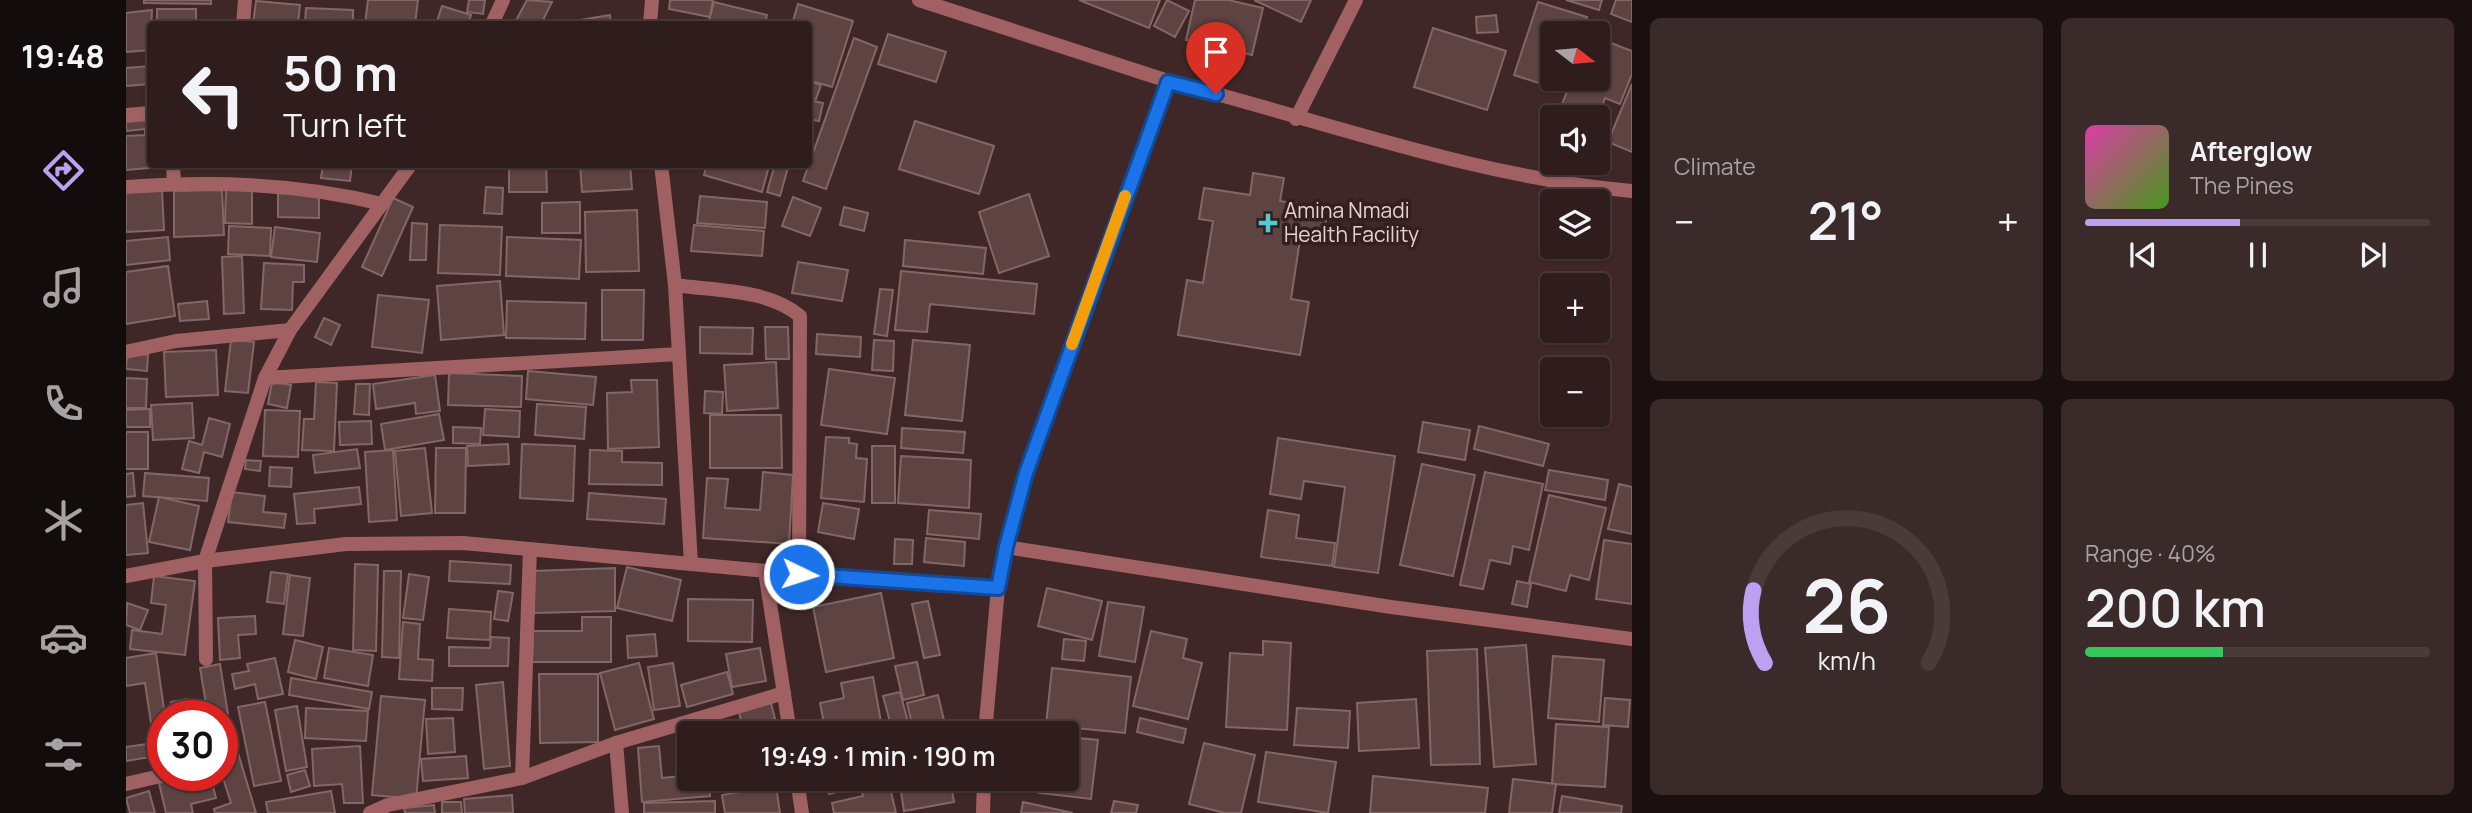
<!DOCTYPE html>
<html lang="en">
<head>
<meta charset="utf-8">
<style>
	:root { --surface:#2f1d1d; --page:#3b2a2a; --text:#f1f3f6; --muted:#a7a2a4; --line:#4a3b3b; --accent:#bca0f2 }
	body { margin:0; font-family:Manrope,sans-serif; background:var(--page); color:var(--text); height:100vh; display:flex; flex-direction:column; font-size:26px; white-space:nowrap }
	* { box-sizing:border-box; margin:0 }
	p { font-size:23px; color:var(--muted) }
	.icon { flex:none; width:38px; height:38px; fill:none; stroke:currentColor; stroke-width:2; stroke-linecap:round; stroke-linejoin:round }
	.map { position:relative; flex:1; overflow:hidden }
	.panel { display:flex; flex-direction:column; gap:18px; padding:18px; background:#1a1010; width:840px }
	.panel>* { flex:none }
	.guide { position:absolute; left:21px; top:21px; width:665px; height:147px; border-radius:7px; box-shadow:0 2px 5px #0004,0 0 0 2px var(--line); background:#2f1d1d; color:var(--text); overflow:hidden }
	.needle { width:46px; rotate:106deg }
	.tools { position:absolute; left:1414px; top:21px; display:grid; gap:14px }
	.tools a { display:grid; place-items:center; width:70px; height:70px; border-radius:7px; background:var(--surface); box-shadow:0 2px 5px #0004,0 0 0 2px var(--line); font-size:35px }
	.speed { position:absolute; left:21px; top:700px; display:flex; gap:14px; font-size:35px; font-weight:700; text-align:center }
	.speed>* { display:grid; place-content:center; width:91px; height:91px; border-radius:50%; background:var(--surface); box-shadow:0 2px 5px #0004,0 0 0 2px var(--line); line-height:1 }
	.speed .limit { border:10px solid #d22; background:#fff; color:#111 }
	.pin { position:absolute; display:grid; place-items:center; width:60px; height:60px; color:#fff; margin:-72px -30px; border-radius:50% 50% 50% 0; rotate:-45deg; box-shadow:0 0 7px #0007 }
	.pin .icon { rotate:45deg }
	.me { position:absolute; width:77px; margin:-38px; rotate:94deg; stroke-linejoin:round; filter:drop-shadow(0 0 5px #0008) }
	.turn { display:flex; align-items:center; gap:24px; height:147px; padding:0 21px; font-size:32px }
	.turn .icon { width:91px; height:91px; stroke-width:2.5 }
	.turn b { display:block; font-size:49px; line-height:60px }
	.big { font-size:52px; font-weight:600; line-height:1.1 }
	.panel .card { flex:1; display:flex; flex-direction:column; justify-content:center; gap:10px; min-width:0; padding:0 24px; border-radius:10px; background:var(--page) }
	.panel .dial { align-items:center; gap:0 }
	.dial svg { height:182px; overflow:visible; fill:none; stroke:var(--line); stroke-width:7; stroke-linecap:round; text-anchor:middle }
	.dial text { fill:var(--text); stroke:none }
	.song { display:flex; align-items:center; gap:21px }
	.cover { width:84px; height:84px; border-radius:10px; background:linear-gradient(135deg,hsl(320 70% 55%),hsl(100 70% 35%)) }
	.played { height:7px; border-radius:4px; background:linear-gradient(90deg,var(--accent) 45%,var(--line) 45%) }
	.keys { display:flex; justify-content:space-around; direction:ltr }
	.heat { display:flex; justify-content:space-between; align-items:center; font-size:38px; direction:ltr }
	.charge { height:10px; border-radius:5px; background:linear-gradient(90deg,#34c759 40%,var(--line) 0) }
	.panel .tiles { flex:1; display:grid; gap:18px; grid-template-columns:repeat(2,1fr) }
	.trip { position:absolute; left:551px; top:721px; width:402px; height:70px; border-radius:7px; background:var(--surface); box-shadow:0 2px 5px #0004,0 0 0 2px var(--line); font-weight:600; line-height:70px; text-align:center }
	main { display:flex; flex:1; min-height:0 }
	.tabs { display:flex; flex-direction:column; width:126px; justify-content:space-around; align-items:center; background:#130c0c; color:var(--muted) }
	.tabs .icon { width:49px; height:49px }
	.tabs .on { color:var(--accent) }
	.tabs b { font-size:32px; color:var(--text) }
	.map>svg:first-child { display:block }
	.building { fill:#5d4342; stroke:#836766; stroke-width:2 }
	.lines { fill:none; stroke-linecap:round; stroke-linejoin:round }
	.street { stroke:#a16162; stroke-width:14 }
	.route-casing { stroke:#114b97; stroke-width:18 }
	.route { stroke:#1a73e8; stroke-width:12 }
	.slow { stroke:#f59e0b; stroke-width:12 }
	.poi-dot { fill:#51ccd2; stroke:#351e1e; stroke-width:2.5 }
	.labels { text-anchor:middle; stroke-width:7; stroke-linejoin:round; paint-order:stroke }
	.poi-label { font-size:21px; fill:#e2d2d2; stroke:#351e1e; text-anchor:start }
</style>
</head>
<body>
<main>
<nav class="tabs">
<b>19:48</b>
<svg class="icon on" aria-label="directions" viewBox="0 0 24 24"><path d="M12 3l9 9-9 9-9-9zM9 14v-3h6M13 9l2 2-2 2"/></svg>
<svg class="icon" aria-label="music" viewBox="0 0 24 24"><path d="M9 18V5l10-2v13"/><circle cx="6" cy="18" r="3"/><circle cx="16" cy="16" r="3"/></svg>
<svg class="icon" aria-label="phone" viewBox="0 0 24 24"><path d="M5 4h4l2 5-3 2q2 4 5 5l2-3 5 2v4C11 20 4 13 5 4z"/></svg>
<svg class="icon" aria-label="climate" viewBox="0 0 24 24"><path d="M12 3v18M4 7l16 10M4 17L20 7"/></svg>
<svg class="icon" aria-label="car" viewBox="0 0 24 24"><path d="M5 17H2v-5l4-1 3-4h7l3 4 3 1v5h-3M9 17h6M6 11h13"/><circle cx="7" cy="17" r="2"/><circle cx="17" cy="17" r="2"/></svg>
<svg class="icon" aria-label="filters" viewBox="0 0 24 24"><path d="M4 7h16M4 17h16"/><circle cx="9" cy="7" r="2"/><circle cx="15" cy="17" r="2"/></svg>
</nav>
<div class="map">
<svg width="1506" height="813" viewBox="0 0 1506 813">
	<rect width="100%" height="100%" fill="#3f2727"/>
	<!-- building -->
	<g class="building">
		<polygon points="18,0 85,0 85,4 18,3"/>
		<polygon points="242,0 292,0 289,24 239,24"/>
		<polygon points="343,0 359,0 357,14 341,12"/>
		<polygon points="401,0 426,2 415,24 388,24"/>
		<polygon points="544,0 587,0 584,17 543,9"/>
		<polygon points="953,0 1034,0 1023,28"/>
		<polygon points="1041,0 1063,11 1049,37 1028,26"/>
		<polygon points="1069,0 1102,0 1137,8 1126,55 1060,40"/>
		<polygon points="1128,0 1185,0 1175,22"/>
		<polygon points="1440,0 1476,0 1473,10"/>
		<polygon points="1490,0 1506,0 1506,22 1485,14"/>
		<polygon points="130,1 174,5 172,24 127,24"/>
		<polygon points="588,2 641,15 639,24 582,24"/>
		<polygon points="1412,2 1461,17 1456,33 1426,33 1426,79 1441,79 1438,91 1388,75"/>
		<polygon points="672,4 727,21 706,87 682,80 682,24 666,24"/>
		<polygon points="316,6 345,15 342,24 310,24"/>
		<polygon points="180,8 227,10 227,24 179,24"/>
		<rect x="31" y="9" width="39" height="15"/>
		<polygon points="26,10 24,50 0,52 0,13"/>
		<polygon points="484,15 485,24 431,24"/>
		<polygon points="1370,15 1372,32 1351,33 1350,17"/>
		<polygon points="1307,28 1380,51 1361,110 1288,87"/>
		<polygon points="762,34 820,52 810,82 752,64"/>
		<polygon points="728,38 751,47 700,189 677,181"/>
		<polygon points="1472,38 1506,51 1506,74 1494,104 1479,98 1472,118 1431,117 1446,79 1472,79"/>
		<polygon points="24,66 24,84 0,86 0,68"/>
		<polygon points="682,81 695,85 690,99 682,97"/>
		<polygon points="1506,84 1506,152 1482,142"/>
		<polygon points="682,100 697,103 693,121 682,119"/>
		<polygon points="24,120 24,164 34,167 0,170 0,136 19,135 19,129 0,131 0,122"/>
		<polygon points="789,121 868,146 853,194 773,169"/>
		<polygon points="197,164 226,164 224,181 195,178"/>
		<polygon points="383,164 420,164 421,192 383,192"/>
		<polygon points="454,164 504,164 506,189 456,192"/>
		<polygon points="581,164 624,164 642,170 636,192 578,175"/>
		<polygon points="649,164 663,164 654,196 641,192"/>
		<polygon points="1127,173 1158,178 1154,201 1202,209 1197,236 1175,233 1165,299 1183,302 1174,355 1052,335 1061,280 1077,283 1087,221 1073,219 1078,188 1124,195"/>
		<polygon points="360,187 377,188 376,214 358,213"/>
		<polygon points="100,189 126,190 126,224 99,223"/>
		<polygon points="36,190 38,230 0,232 0,192"/>
		<polygon points="96,190 98,235 48,237 48,191"/>
		<polygon points="152,193 193,194 193,218 152,217"/>
		<polygon points="903,194 923,256 873,273 853,212"/>
		<polygon points="574,196 641,202 639,228 571,223"/>
		<polygon points="667,197 695,208 684,236 656,226"/>
		<polygon points="267,198 287,207 256,276 236,267"/>
		<polygon points="454,202 454,233 416,233 416,203"/>
		<polygon points="718,207 742,213 738,231 714,225"/>
		<polygon points="511,210 513,271 460,272 459,212"/>
		<polygon points="286,223 301,224 300,260 284,260"/>
		<polygon points="314,225 376,227 374,275 312,273"/>
		<polygon points="568,225 638,231 636,256 565,251"/>
		<polygon points="103,226 145,228 144,256 102,254"/>
		<polygon points="149,227 194,233 191,262 145,257"/>
		<polygon points="42,237 44,260 0,265 0,241"/>
		<polygon points="381,237 455,240 453,279 380,276"/>
		<polygon points="779,240 860,248 857,274 777,266"/>
		<polygon points="116,256 118,313 98,314 96,257"/>
		<polygon points="672,262 722,270 716,301 666,293"/>
		<polygon points="138,263 178,265 178,282 167,282 166,310 135,309"/>
		<polygon points="42,266 49,316 0,324 0,272"/>
		<polygon points="775,271 911,284 908,314 804,304 801,332 769,330"/>
		<polygon points="374,281 378,335 315,340 311,286"/>
		<polygon points="754,289 767,290 761,336 748,334"/>
		<polygon points="476,290 518,290 517,340 476,340"/>
		<polygon points="252,295 303,300 296,353 246,347"/>
		<polygon points="81,301 83,319 54,321 52,304"/>
		<polygon points="381,301 460,303 459,339 380,338"/>
		<polygon points="198,318 214,325 205,345 189,337"/>
		<polygon points="574,327 627,328 626,354 574,353"/>
		<polygon points="639,327 662,327 663,359 640,359"/>
		<polygon points="691,334 735,337 734,357 690,354"/>
		<polygon points="105,340 128,342 122,393 99,391"/>
		<polygon points="748,340 768,341 767,371 746,370"/>
		<polygon points="787,340 844,345 836,421 779,415"/>
		<polygon points="90,350 92,395 40,397 38,352"/>
		<polygon points="1,354 22,355 21,371 0,369"/>
		<polygon points="650,362 652,408 601,411 598,365"/>
		<polygon points="703,369 769,378 761,434 695,425"/>
		<polygon points="402,371 470,377 467,405 400,399"/>
		<polygon points="323,373 396,376 395,407 322,405"/>
		<polygon points="309,375 314,411 290,414 289,403 250,409 247,384"/>
		<polygon points="0,378 21,379 20,408 0,408"/>
		<polygon points="505,380 531,380 533,447 482,449 481,393 506,392"/>
		<polygon points="146,382 165,385 161,408 142,404"/>
		<polygon points="190,382 211,383 208,451 176,450 178,419 188,419"/>
		<polygon points="230,384 244,384 243,415 228,414"/>
		<polygon points="579,391 597,392 596,414 578,413"/>
		<polygon points="66,403 68,438 27,440 25,405"/>
		<polygon points="411,404 460,407 458,439 409,435"/>
		<polygon points="24,409 24,427 0,427 0,410"/>
		<polygon points="359,409 394,411 393,437 357,435"/>
		<polygon points="139,410 174,411 172,457 137,456"/>
		<polygon points="313,414 318,440 259,450 255,424"/>
		<polygon points="584,415 655,415 656,468 584,468"/>
		<polygon points="83,418 104,424 96,457 78,452 73,473 56,469 63,441 76,445"/>
		<polygon points="245,421 246,444 214,445 213,422"/>
		<polygon points="1297,422 1344,430 1339,460 1292,452"/>
		<polygon points="1353,426 1423,444 1417,466 1348,449"/>
		<polygon points="327,427 355,428 354,444 327,443"/>
		<polygon points="776,428 839,432 837,453 775,448"/>
		<rect x="0" y="432" width="22" height="37"/>
		<polygon points="700,437 723,438 723,443 731,444 730,458 741,459 738,502 695,498"/>
		<polygon points="1152,438 1269,456 1252,573 1208,567 1219,487 1178,481 1175,499 1144,494"/>
		<polygon points="382,444 383,464 342,466 341,446"/>
		<polygon points="396,444 449,446 447,501 394,498"/>
		<rect x="746" y="446" width="23" height="57"/>
		<polygon points="299,448 306,513 275,516 269,451"/>
		<polygon points="310,448 340,448 339,513 309,513"/>
		<polygon points="231,449 234,468 189,473 187,455"/>
		<polygon points="267,450 271,520 243,522 239,452"/>
		<polygon points="464,450 496,451 496,462 536,463 536,485 463,484"/>
		<polygon points="775,456 845,460 843,508 772,503"/>
		<polygon points="120,460 135,461 134,471 119,469"/>
		<polygon points="1296,464 1349,475 1327,576 1274,565"/>
		<polygon points="144,467 166,468 165,487 143,486"/>
		<polygon points="1423,470 1482,480 1479,500 1419,490"/>
		<polygon points="637,472 667,475 663,544 577,538 581,478 602,479 599,508 634,510"/>
		<polygon points="1359,472 1417,484 1403,550 1387,546 1384,564 1364,560 1357,589 1334,585"/>
		<polygon points="7,473 9,496 0,497 0,474"/>
		<polygon points="19,473 83,478 81,501 17,496"/>
		<polygon points="1493,484 1506,487 1506,534 1482,529"/>
		<polygon points="233,487 235,504 188,509 189,523 171,524 168,494"/>
		<polygon points="106,492 139,496 137,512 160,514 158,528 102,522"/>
		<polygon points="463,493 540,499 538,524 461,519"/>
		<polygon points="1423,495 1480,508 1463,580 1444,575 1440,591 1403,582"/>
		<polygon points="33,497 73,506 64,550 23,542"/>
		<polygon points="17,503 22,553 0,555 0,505"/>
		<polygon points="697,503 733,509 728,539 692,532"/>
		<polygon points="803,510 855,514 853,539 801,534"/>
		<polygon points="1142,510 1173,515 1170,538 1209,543 1206,566 1135,557"/>
		<polygon points="800,538 839,542 838,566 798,562"/>
		<polygon points="769,539 787,540 786,564 768,564"/>
		<polygon points="1478,540 1506,544 1506,604 1470,599"/>
		<polygon points="324,561 385,565 384,584 323,581"/>
		<polygon points="229,564 252,565 250,651 227,650"/>
		<polygon points="501,567 555,580 546,621 491,608"/>
		<polygon points="489,568 489,611 408,613 407,571"/>
		<polygon points="258,571 275,571 273,658 256,657"/>
		<polygon points="145,572 162,574 158,604 141,602"/>
		<polygon points="283,574 303,577 297,620 277,618"/>
		<polygon points="164,575 184,578 177,636 157,634"/>
		<polygon points="28,576 69,581 59,655 4,649 6,630 36,634 40,605 25,603"/>
		<polygon points="1391,581 1405,584 1401,607 1386,604"/>
		<polygon points="921,588 976,601 966,640 912,626"/>
		<polygon points="372,591 387,593 382,621 368,619"/>
		<polygon points="755,593 768,658 700,672 687,607"/>
		<polygon points="562,599 627,600 626,642 562,641"/>
		<polygon points="802,601 814,655 798,658 786,604"/>
		<polygon points="982,602 1018,607 1009,662 973,656"/>
		<polygon points="1,603 22,610 14,630 0,625"/>
		<polygon points="323,609 365,612 364,640 321,638"/>
		<polygon points="129,616 130,634 112,635 114,658 94,660 92,618"/>
		<polygon points="456,617 485,617 485,662 406,662 407,631 456,631"/>
		<polygon points="277,622 294,624 292,659 307,660 306,681 273,679"/>
		<polygon points="1025,631 1061,639 1057,658 1076,663 1062,719 1007,706"/>
		<polygon points="529,634 531,656 502,658 501,636"/>
		<polygon points="365,637 383,638 382,666 323,666 323,647 364,648"/>
		<polygon points="938,639 960,641 958,661 936,659"/>
		<polygon points="169,640 197,647 190,679 162,672"/>
		<polygon points="1137,641 1165,643 1161,730 1100,727 1104,653 1137,655"/>
		<polygon points="1400,645 1410,764 1368,767 1359,648"/>
		<polygon points="203,648 247,655 242,686 198,678"/>
		<polygon points="634,648 640,681 606,687 600,654"/>
		<polygon points="1351,649 1354,764 1305,765 1301,651"/>
		<polygon points="30,653 39,716 37,716 37,755 0,761 0,747 28,743 19,683 0,686 0,658"/>
		<polygon points="1427,656 1478,660 1473,722 1422,718"/>
		<polygon points="149,658 157,694 132,699 129,684 109,689 106,674 123,671 121,664"/>
		<polygon points="791,662 798,695 777,700 769,666"/>
		<polygon points="513,663 528,719 489,730 474,673"/>
		<polygon points="547,663 554,706 528,710 522,667"/>
		<polygon points="94,664 102,714 82,716 74,668"/>
		<polygon points="926,668 1005,677 999,733 920,725"/>
		<polygon points="601,672 607,694 561,707 555,685"/>
		<polygon points="413,674 472,674 472,742 414,743"/>
		<polygon points="747,677 757,733 700,733 694,703 718,698 715,683"/>
		<polygon points="165,678 246,692 243,709 163,695"/>
		<polygon points="377,682 384,766 358,769 350,685"/>
		<polygon points="306,688 337,688 336,710 306,709"/>
		<polygon points="774,692 785,733 767,733 757,696"/>
		<polygon points="812,695 821,733 788,733 781,703"/>
		<polygon points="255,696 299,700 290,799 246,795"/>
		<polygon points="1479,698 1504,700 1502,727 1477,725"/>
		<polygon points="62,699 65,716 47,716 45,702"/>
		<polygon points="1290,699 1293,748 1233,751 1231,703"/>
		<polygon points="139,702 155,781 128,786 112,707"/>
		<polygon points="645,703 650,723 617,731 613,711"/>
		<polygon points="171,706 181,767 160,771 149,710"/>
		<polygon points="180,708 242,711 240,741 179,738"/>
		<polygon points="1171,708 1224,711 1222,748 1168,745"/>
		<polygon points="327,718 329,752 302,754 300,719"/>
		<polygon points="1014,718 1060,729 1057,743 1011,732"/>
		<polygon points="604,723 606,733 583,733 582,728"/>
		<polygon points="1430,724 1483,727 1479,787 1426,784"/>
		<polygon points="942,737 972,740 965,799 913,793 915,780 906,779 942,779"/>
		<polygon points="1078,743 1129,755 1115,813 1099,813 1063,804"/>
		<polygon points="110,746 130,813 89,813 88,809 105,803 96,775 96,750"/>
		<polygon points="234,746 237,803 218,803 216,784 188,786 186,749"/>
		<polygon points="533,746 536,778 564,775 564,779 583,779 584,796 516,802 512,748"/>
		<polygon points="1140,752 1210,762 1202,813 1132,802"/>
		<polygon points="340,756 342,778 297,781 295,759"/>
		<polygon points="179,770 184,786 165,792 161,775"/>
		<polygon points="63,775 84,775 90,798 65,804 67,813 40,813 33,783"/>
		<polygon points="1247,776 1362,788 1359,813 1244,813"/>
		<polygon points="699,779 727,779 730,787 703,794"/>
		<polygon points="733,779 762,779 770,813 708,813 706,803 737,796"/>
		<polygon points="773,779 824,779 828,802 778,811"/>
		<polygon points="1387,779 1430,784 1426,813 1383,813"/>
		<polygon points="650,786 654,813 599,813 596,795"/>
		<polygon points="23,791 29,813 4,813 0,798"/>
		<polygon points="205,791 209,813 142,813 140,802"/>
		<polygon points="386,795 387,813 339,813 338,799"/>
		<polygon points="1436,796 1496,806 1495,813 1433,813"/>
		<polygon points="589,801 589,813 518,813 518,803"/>
		<polygon points="988,801 1012,805 1010,813 985,813"/>
		<polygon points="316,802 335,802 336,813 316,813"/>
		<polygon points="897,802 947,813 895,813"/>
		<polygon points="308,805 309,813 279,813 278,808"/>
	</g>
	<g class="lines">
		<!-- street -->
		<g class="street">
			<polyline points="793,0 1042,81"/>
			<polyline points="117,24 119,0"/>
			<polyline points="366,24 377,0"/>
			<polyline points="524,24 526,0"/>
			<polyline points="0,115 24,113"/>
			<polyline points="1170,119 1230,0"/>
			<polyline points="47,164 48,184"/>
			<polyline points="535,164 549,285 565,564"/>
			<path d="M0,187c86,-6 171,-4 256,17"/>
			<path d="M549,285c41,6 93,4 125,31l-1,258"/>
			<polyline points="0,352 50,341 164,330"/>
			<polyline points="139,378 553,354"/>
			<polyline points="880,547 1265,607 1506,639"/>
			<polyline points="639,571 664,733"/>
			<polyline points="0,576 79,561 220,544 337,543 673,574 872,588"/>
			<polyline points="80,659 79,561 139,378 164,330 285,164"/>
			<path d="M859,733l13,-145 8,-41 20,-74 142,-392c153,39 306,96 464,110"/>
			<polyline points="490,743 496,813"/>
			<polyline points="396,778 404,549"/>
			<polyline points="671,779 676,813"/>
			<polyline points="0,784 39,775"/>
			<polyline points="244,813 262,805 396,778 490,743 658,693"/>
			<polyline points="857,813 858,779"/>
		</g>
	</g>
	<g class="lines">
		<!-- route casing -->
		<g class="route-casing">
			<polyline id="route" points="673,574 872,588 880,547 900,473 1042,82 1090,94"/>
		</g>
		<!-- route -->
		<use href="#route" class="route"/>
		<!-- slow -->
		<polyline class="slow" points="946,344 999,196"/>
	</g>
	<!-- markers -->
	<path class="poi-dot" d="M1138.5 212.5h7v7h7v7h-7v7h-7v-7h-7v-7h7z"/>
	<g class="labels">
		<!-- poi labels -->
		<g class="poi-label">
			<text x="1158" y="218">Amina Nmadi<tspan x="1158" dy="24">Health Facility</tspan></text>
		</g>
	</g>
</svg>
<div class="tools">
<a><svg class="needle" viewBox="-14 -14 28 28"><path d="M0-13l5 13h-10z" fill="#e53935"/><path d="M0 13l5-13h-10z" fill="#a7a2a4"/></svg></a>
<a><svg class="icon" aria-label="sound" viewBox="0 0 24 24"><path d="M4 9h4l5-4v14l-5-4H4zM17 9q2 3 0 6"/></svg></a>
<a><svg class="icon" aria-label="layers" viewBox="0 0 24 24"><path d="M12 4l9 5-9 5-9-5zM3 14l9 5 9-5"/></svg></a>
<a>+</a>
<a>−</a>
</div>
<div class="speed"><div class="limit">30</div></div>
<div class="pin" style="left:1090px;top:94px;background:#d93025"><svg class="icon" aria-label="arrive" viewBox="0 0 24 24"><path d="M6 21V4h12l-3 4 3 4H6"/></svg></div>
<svg class="me" style="left:673px;top:574px" viewBox="-20 -20 40 40"><circle r="17" fill="#1a73e8" stroke="#fff" stroke-width="3"/><path d="M0-11L8 9 0 5-8 9z" fill="#fff"/></svg>
<div class="trip">19:49 · 1 min · 190 m</div>
<div class="guide">
<div class="turn"><svg class="icon" aria-label="left" viewBox="0 0 24 24"><path d="M17 20v-9H6M10 6l-5 5 5 5"/></svg><div><b>50 m</b>Turn left</div></div>
</div>
</div>
<section class="panel">
<div class="tiles">
<div class="card"><p>Climate</p>
<div class="heat"><a>−</a><b class="big">21°</b><a>+</a></div>
</div>
<div class="card">
<div class="song"><i class="cover"></i><div><b>Afterglow</b><p>The Pines</p></div></div>
<div class="played"></div>
<div class="keys"><svg class="icon" aria-label="previous" viewBox="0 0 24 24"><path d="M18 5L8 12l10 7zM5 5v14"/></svg><svg class="icon" aria-label="pause" viewBox="0 0 24 24"><path d="M8 5v14M16 5v14"/></svg><svg class="icon" aria-label="next" viewBox="0 0 24 24"><path d="M6 5l10 7-10 7zM19 5v14"/></svg></div>
</div>
<div class="card dial"><svg viewBox="0 0 100 80">
<path d="M14 69A42 42 0 1 1 86 69"/>
<path d="M14 69A42 42 0 0 1 9 37" stroke="#bca0f2"/>
<text x="50" y="56" font-size="32" font-weight="700">26</text>
<text x="50" y="72" font-size="11">km/h</text>
</svg></div>
<div class="card"><p>Range · 40%</p><b class="big">200 km</b><div class="charge"></div></div>
</div>
</section>
</main>
</body>
</html>
